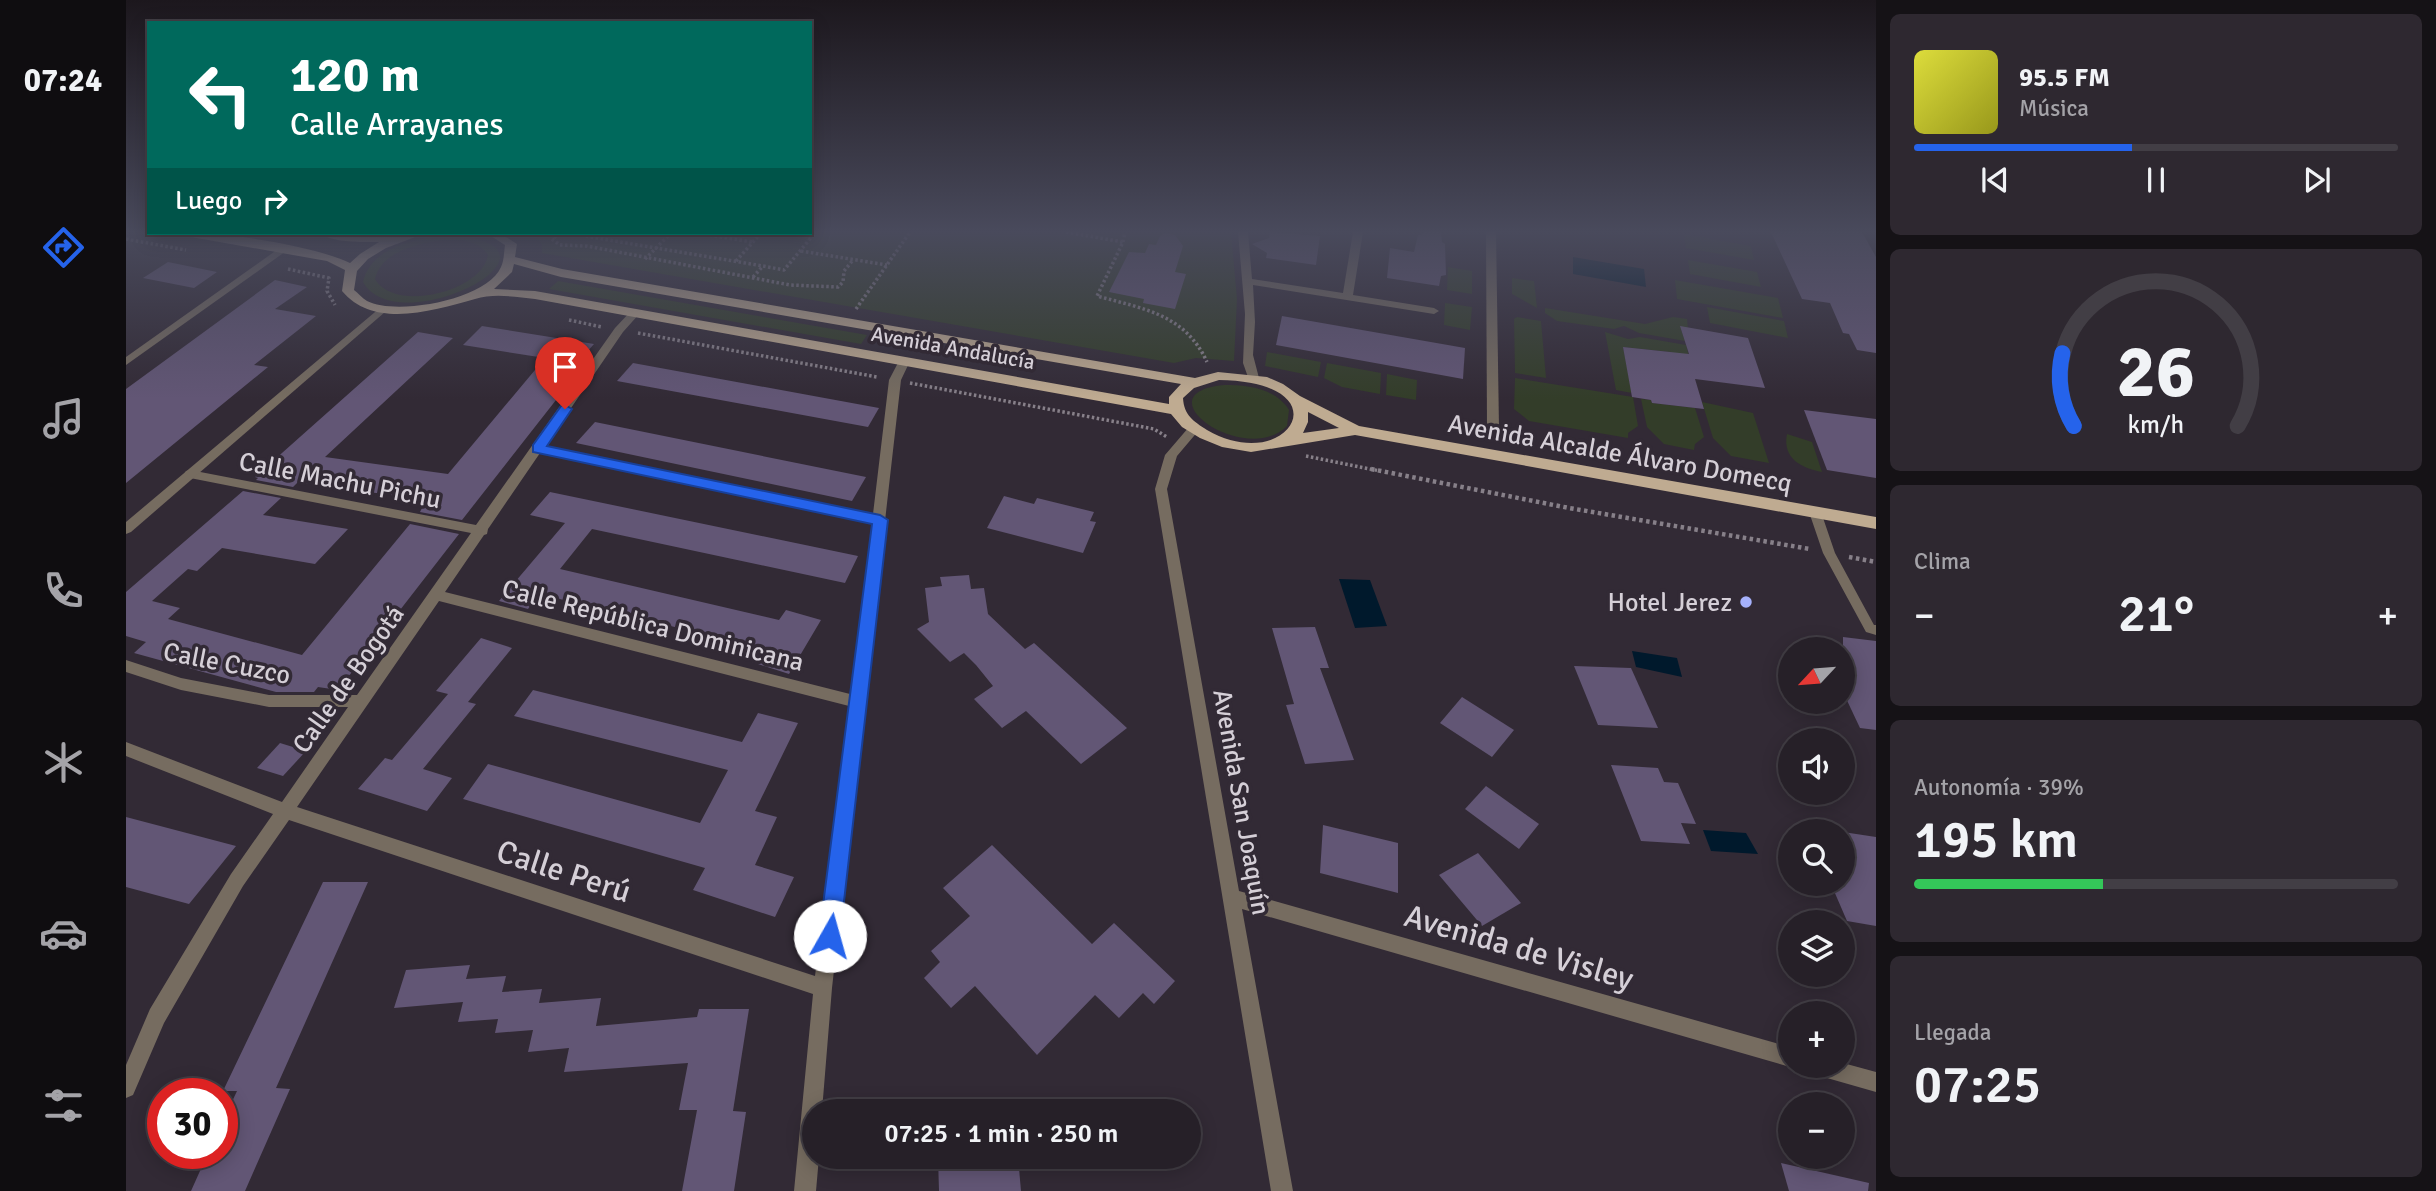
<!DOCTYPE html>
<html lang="es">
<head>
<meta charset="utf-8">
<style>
	:root { --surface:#262028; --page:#2e2830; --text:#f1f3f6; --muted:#a4a3a8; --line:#423e45; --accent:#2563eb }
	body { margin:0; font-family:Signika,sans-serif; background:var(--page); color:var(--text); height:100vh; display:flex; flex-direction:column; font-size:26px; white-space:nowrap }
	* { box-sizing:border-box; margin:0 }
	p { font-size:23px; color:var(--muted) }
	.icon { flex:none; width:38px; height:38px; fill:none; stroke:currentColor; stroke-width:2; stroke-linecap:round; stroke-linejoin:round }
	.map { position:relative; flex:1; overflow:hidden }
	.panel { display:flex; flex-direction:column; gap:14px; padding:14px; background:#151216; width:560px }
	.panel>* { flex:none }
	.guide { position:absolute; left:21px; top:21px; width:665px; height:214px; border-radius:0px; box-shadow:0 4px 18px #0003,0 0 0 2px var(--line); background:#00695c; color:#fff; overflow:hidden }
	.needle { width:46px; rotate:244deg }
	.buttons { position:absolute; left:1652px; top:637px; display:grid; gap:14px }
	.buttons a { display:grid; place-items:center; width:77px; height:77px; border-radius:50%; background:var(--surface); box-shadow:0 4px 18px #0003,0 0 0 2px var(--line); font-size:35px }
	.speed { position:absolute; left:21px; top:1078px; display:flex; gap:14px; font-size:35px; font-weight:700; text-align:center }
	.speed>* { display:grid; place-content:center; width:91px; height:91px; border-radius:50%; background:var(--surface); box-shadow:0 4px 18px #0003,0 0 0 2px var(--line); line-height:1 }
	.speed .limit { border:10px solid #d22; background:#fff; color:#111 }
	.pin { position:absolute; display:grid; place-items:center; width:60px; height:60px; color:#fff; margin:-72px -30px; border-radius:50% 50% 50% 0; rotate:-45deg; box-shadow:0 0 7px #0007 }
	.pin .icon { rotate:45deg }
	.me { position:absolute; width:77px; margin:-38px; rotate:7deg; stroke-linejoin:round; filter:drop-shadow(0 0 5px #0008) }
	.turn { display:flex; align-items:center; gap:24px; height:147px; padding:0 28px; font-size:32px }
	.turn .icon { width:91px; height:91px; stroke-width:2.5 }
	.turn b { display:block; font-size:49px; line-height:60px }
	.then { display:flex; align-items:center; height:66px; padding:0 28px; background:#0003; gap:14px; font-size:26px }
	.big { font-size:52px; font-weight:600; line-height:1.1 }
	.panel .tile { flex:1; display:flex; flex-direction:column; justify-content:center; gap:10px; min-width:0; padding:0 24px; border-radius:10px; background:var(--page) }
	.panel .dial { align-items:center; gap:0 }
	.dial svg { height:182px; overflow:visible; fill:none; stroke:var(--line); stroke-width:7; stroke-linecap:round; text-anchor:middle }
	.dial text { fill:var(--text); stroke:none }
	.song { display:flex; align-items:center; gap:21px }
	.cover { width:84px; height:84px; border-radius:10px; background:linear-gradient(135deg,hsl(60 70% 55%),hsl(60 70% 35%)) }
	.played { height:7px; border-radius:4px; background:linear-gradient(90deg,var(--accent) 45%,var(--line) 45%) }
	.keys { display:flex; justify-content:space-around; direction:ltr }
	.heat { display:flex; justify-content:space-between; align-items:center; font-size:38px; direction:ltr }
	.charge { height:10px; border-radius:5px; background:linear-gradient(90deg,#34c759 39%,var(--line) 0) }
	.trip { position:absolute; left:676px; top:1099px; width:399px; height:70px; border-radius:35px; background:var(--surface); box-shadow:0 4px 18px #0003,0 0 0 2px var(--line); font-weight:600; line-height:70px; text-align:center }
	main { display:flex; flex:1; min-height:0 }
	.dock { display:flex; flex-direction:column; width:126px; justify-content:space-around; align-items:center; background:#0f0d10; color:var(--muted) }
	.dock .icon { width:49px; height:49px }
	.dock .active { color:var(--accent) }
	.dock b { font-size:32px; color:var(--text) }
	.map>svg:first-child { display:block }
	.green { fill:#333d29; fill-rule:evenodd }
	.water { fill:#00192c }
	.building { fill:#625675 }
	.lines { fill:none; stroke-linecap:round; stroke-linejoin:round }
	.path-far1 { stroke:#878089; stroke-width:3.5; stroke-dasharray:2.5 2.5; stroke-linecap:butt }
	.path { stroke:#878089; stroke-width:4.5; stroke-dasharray:3.5 3.5; stroke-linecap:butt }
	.service { fill:#766c60; fill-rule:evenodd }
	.pedestrian { fill:#766c60; fill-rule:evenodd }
	.minor { fill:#766c60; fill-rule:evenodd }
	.tertiary { fill:#766c60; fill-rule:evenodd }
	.primary { fill:#bfab91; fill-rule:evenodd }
	.route { fill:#2563eb; stroke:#184099; stroke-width:2 }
	.poi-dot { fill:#a6b1fc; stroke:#322a35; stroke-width:2.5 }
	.labels { text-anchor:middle; stroke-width:7; stroke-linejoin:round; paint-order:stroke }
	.far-street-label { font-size:21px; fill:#d5cfd7; stroke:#322a35 }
	.street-label { font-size:26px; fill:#d5cfd7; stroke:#322a35 }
	.poi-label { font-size:26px; fill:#d5cfd7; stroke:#322a35; text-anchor:end }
	.near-street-label { font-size:32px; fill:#d5cfd7; stroke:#322a35 }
</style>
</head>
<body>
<main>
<nav class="dock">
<b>07:24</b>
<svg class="icon active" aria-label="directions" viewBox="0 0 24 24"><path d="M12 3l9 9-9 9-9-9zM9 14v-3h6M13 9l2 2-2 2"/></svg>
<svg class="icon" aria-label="music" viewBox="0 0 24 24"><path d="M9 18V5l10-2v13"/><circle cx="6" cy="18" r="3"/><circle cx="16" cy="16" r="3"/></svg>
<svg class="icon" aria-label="phone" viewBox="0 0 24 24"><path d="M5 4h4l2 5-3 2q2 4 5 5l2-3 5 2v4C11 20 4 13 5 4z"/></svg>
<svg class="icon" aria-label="climate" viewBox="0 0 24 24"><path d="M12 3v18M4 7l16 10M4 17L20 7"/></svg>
<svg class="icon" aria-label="car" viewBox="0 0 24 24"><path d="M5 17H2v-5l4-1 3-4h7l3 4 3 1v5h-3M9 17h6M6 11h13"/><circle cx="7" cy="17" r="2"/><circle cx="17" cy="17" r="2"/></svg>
<svg class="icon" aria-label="filters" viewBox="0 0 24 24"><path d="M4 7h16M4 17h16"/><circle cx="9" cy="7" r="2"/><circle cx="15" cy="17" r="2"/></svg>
</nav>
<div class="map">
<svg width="1750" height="1191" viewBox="0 0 1750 1191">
	<rect width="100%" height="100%" fill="#322a35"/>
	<!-- green -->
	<g class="green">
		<polygon points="1105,232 1111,299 1108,361 1070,358 1048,363 416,253 416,245 408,233"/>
		<polygon points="1558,234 1625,246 1628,260 1560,248"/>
		<path d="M320,235c24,0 80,10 40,42 -28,22 -102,42 -123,5 8,-35 52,-43 83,-47zM319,240c17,0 33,0 43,15 -6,37 -94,58 -113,24 7,-29 45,-36 70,-39z"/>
		<polygon points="1562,260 1631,272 1635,287 1564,274"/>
		<polygon points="1322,267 1346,271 1346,294 1321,290"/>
		<polygon points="1386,278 1408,281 1411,308 1386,294"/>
		<polygon points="1549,280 1652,298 1657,318 1551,299"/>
		<polygon points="432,281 741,335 735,344 423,289"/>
		<polygon points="1319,303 1346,307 1344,330 1318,325"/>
		<polygon points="1581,307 1658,321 1662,338 1584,323"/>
		<polygon points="1419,308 1519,324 1547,317 1561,319 1562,329 1555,329 1559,341 1513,333 1498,326 1488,329 1431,321 1419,313"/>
		<polygon points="1391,317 1415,321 1420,378 1389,373 1388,319"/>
		<polygon points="1479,332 1502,339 1514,337 1560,345 1563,357 1546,354 1545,352 1497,347 1506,393 1490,390"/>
		<polygon points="1141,352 1195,362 1192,377 1139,366"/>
		<polygon points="1201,363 1255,373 1254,394 1216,387 1198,378"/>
		<polygon points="1261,374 1291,380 1290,400 1260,395"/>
		<polygon points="1389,378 1507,397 1512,426 1502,433 1502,438 1403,421 1388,409"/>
		<path d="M1098,385c24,0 51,3 65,25l-2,16c-42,42 -148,-33 -63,-41z"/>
		<polygon points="1515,399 1525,400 1526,403 1569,408 1578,437 1569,444 1568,450 1538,444 1521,427"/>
		<polygon points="1576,402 1627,413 1643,463 1605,456 1587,438"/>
		<path d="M1661,434l25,8 10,30c-20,-4 -40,-13 -35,-38z"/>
	</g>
	<!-- water -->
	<g class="water">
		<polygon points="1447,257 1518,269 1520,287 1447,274"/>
		<polygon points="1213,579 1244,580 1261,626 1229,628"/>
		<polygon points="1506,651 1551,658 1556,677 1510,667"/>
		<polygon points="1577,830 1620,833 1632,854 1585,851"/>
	</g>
	<!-- building -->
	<g class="building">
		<polygon points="1144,232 1194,236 1190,265 1140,258 1141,253 1126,244 1143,238"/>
		<polygon points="1297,232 1315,232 1316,242 1319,244 1320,275 1315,276 1313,286 1261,278 1264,248 1288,252 1292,235 1296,235"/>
		<polygon points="1645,232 1736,232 1750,257 1750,353 1731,350 1723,334 1717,333 1704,303 1676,299"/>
		<polygon points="1039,233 1049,235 1057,246 1049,272 1060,274 1049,309 1017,303 1018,299 983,292 1003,252 1019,253 1023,244 1030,245 1034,236"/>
		<polygon points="42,262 91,272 68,288 17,278"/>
		<polygon points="149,280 181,287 149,309 190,316 128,365 142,367 0,483 0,389"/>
		<polygon points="1156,316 1339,348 1337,379 1150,345"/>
		<polygon points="356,326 468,344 432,385 441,386 336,520 294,512 300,500 172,482 167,487 130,480 132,478 129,477 292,332 327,338 199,457 322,474 419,358 337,345"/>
		<polygon points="1554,326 1622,338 1639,388 1569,379 1578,409 1526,403 1525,400 1506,397 1497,347 1563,354"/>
		<polygon points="507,363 753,408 742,427 491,381"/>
		<polygon points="1678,410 1750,419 1750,478 1701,470"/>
		<polygon points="469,422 740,477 726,501 450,443"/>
		<polygon points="117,491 155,498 137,515 222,529 189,564 96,548 71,571 62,569 26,601 54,608 42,619 176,655 284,524 333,534 212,690 192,687 188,692 150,692 8,653 20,642 0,636 0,592"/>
		<polygon points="424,492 732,556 719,583 466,529 434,569 653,620 660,610 695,620 663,674 626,662 635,648 413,594 402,609 373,601 439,523 404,515"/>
		<polygon points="878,496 908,504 911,498 968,512 964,521 970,522 957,553 861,528"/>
		<polygon points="843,575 845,589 858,588 862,614 899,649 908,643 1001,728 955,764 900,711 876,728 848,699 867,686 850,665 838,653 824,662 791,629 803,622 799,588 816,586 814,577"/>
		<polygon points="1189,627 1203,668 1194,668 1228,760 1179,764 1160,705 1168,704 1146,628"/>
		<polygon points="1717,637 1750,641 1750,730 1734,728 1717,692"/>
		<polygon points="355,638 386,648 342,702 350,704 297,769 326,778 301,811 232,789 259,758 266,760 322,694 310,691"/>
		<polygon points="1448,666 1505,668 1532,728 1472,725"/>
		<polygon points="407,690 616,742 632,713 672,723 629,811 651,817 629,865 668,877 649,917 567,890 579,868 337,799 362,764 574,823 602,770 388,716"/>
		<polygon points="1336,697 1388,730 1366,757 1314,723"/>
		<polygon points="154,743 180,751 157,776 131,768"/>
		<polygon points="1485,765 1532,768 1538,782 1552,783 1570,824 1555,823 1564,844 1515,841"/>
		<polygon points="1360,786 1413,824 1393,849 1339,809"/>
		<polygon points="0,817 110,846 63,904 0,887"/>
		<polygon points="1197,825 1272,843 1272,893 1194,873"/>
		<polygon points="1717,832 1750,837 1750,926 1721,921 1705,884 1717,884"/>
		<polygon points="866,845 966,944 988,923 1049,981 1028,1004 1017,993 993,1018 969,995 911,1055 849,986 825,1008 798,978 814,962 805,951 844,916 817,888"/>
		<polygon points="1352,853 1395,903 1356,926 1313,875"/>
		<polygon points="197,882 242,882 150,1088 164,1089 119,1191 65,1191 82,1153 96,1153 96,1123 111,1091 97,1091"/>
		<polygon points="344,965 340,979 380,976 376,992 416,989 413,1003 475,998 470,1026 571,1017 573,1009 623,1009 607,1111 620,1112 608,1191 556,1191 571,1110 553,1110 562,1063 438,1072 443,1048 402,1052 407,1030 369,1033 372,1019 332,1022 337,1002 268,1008 280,970"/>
		<polygon points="812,1157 892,1157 895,1191 813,1191"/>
		<polygon points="1655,1163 1743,1183 1742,1191 1663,1191"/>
	</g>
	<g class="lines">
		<!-- path-far1 -->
		<g class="path-far1">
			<path d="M940,232l57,10 -26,54c47,13 88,18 110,66"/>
			<polyline points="434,233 426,239 434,245 461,246 664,285 712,287 717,282 718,271 727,260"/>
			<polyline points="456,233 459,236 637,266"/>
			<polyline points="569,233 627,242"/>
			<polyline points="0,239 60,250"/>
			<polyline points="997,242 999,232"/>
			<polyline points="675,251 761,265"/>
			<polyline points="519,259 542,236"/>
			<polyline points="610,261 635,233"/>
			<polyline points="162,269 203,278 201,291 209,305"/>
			<polyline points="627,277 637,266 658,270 689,233 687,232"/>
			<polyline points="730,309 784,232"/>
			<polyline points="443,320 476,327"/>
			<polyline points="512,333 751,377"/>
			<polyline points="784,383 1028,429 1041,437"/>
			<polyline points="1180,456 1254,471"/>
		</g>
		<!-- path -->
		<g class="path">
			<polyline points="1245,469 1443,508 1684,549"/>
			<polyline points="1723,557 1750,562"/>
		</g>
		<!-- service -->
		<polygon class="service" points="1689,508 1695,512 1709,553 1748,625 1750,625 1750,635 1740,632 1697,553 1683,512"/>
		<!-- pedestrian -->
		<polygon class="pedestrian" points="1360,232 1370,232 1373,428 1367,432 1361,428"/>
		<!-- minor -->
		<g class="minor">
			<polygon points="1112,232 1122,232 1126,279 1217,293 1227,232 1237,232 1227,295 1308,308 1313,311 1308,314 1127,285 1129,322 1127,355 1133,378 1131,380 1123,380 1117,363 1119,314"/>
			<polygon points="155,247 163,249 0,365 0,357"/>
			<path d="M509,310l5,3 -17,19 -78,114 328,68 16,-134 11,-21 4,-1 6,3 -9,19 -69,608 -10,123h-8v46h5l-3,34h-22l19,-197 -524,-174 -46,66 -79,137 -31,72 -7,3v-33l24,-56 81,-135 42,-60 -147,-58v-14l156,60 66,-95h-79l-88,-17 -55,-18v-12l55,18 88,17h88l114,-162 -281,-55 -6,-4 2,-3 4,-1 286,55 139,-197 16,-17zM414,453l332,70 -22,171 -405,-102 39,-57 3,-1 1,-5zM313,601l410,105 -34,270 -518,-169z"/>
			<polygon points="1067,426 1073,430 1051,456 1041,489 1113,891 1664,1047 1664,1066 1667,1066 1664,1067 1116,909 1167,1191 1145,1191 1029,489 1039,455 1063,427"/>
			<polygon points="1717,1063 1750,1072 1750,1092 1694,1076 1687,1073 1684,1066 1717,1066"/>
		</g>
		<!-- tertiary -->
		<polygon class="tertiary" points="255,307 260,310 259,312 5,532 0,534 0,522"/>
		<!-- primary -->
		<path class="primary" d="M59,233c37,-2 133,14 165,30l10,-9 19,-12c-17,0 -46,1 -60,-9l76,3 31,-3 -40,15 -18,11 -11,12 -3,19c4,3 8,8 13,11 29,15 120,-1 134,-34 3,-6 3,-15 4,-22l-19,-12h14l17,11 -2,13 47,12 633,109 23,-6 49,5 16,7 17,12 59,30 517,91v12l-521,-94 -104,17 -29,-5 -22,-9 -18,-11 -11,-13 -636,-115c-19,-2 -41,-6 -60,0 -41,11 -100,31 -133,-8l3,-21 -18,-9 -136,-24zM388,264l47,13 620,107 -12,13v7l-634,-113 -41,-2 18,-17zM1093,380c128,2 69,97 -12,50 -14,-9 -23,-15 -24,-32l11,-10zM1182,412l31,16 -36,5 5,-11z"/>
	</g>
	<!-- sky -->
	<linearGradient id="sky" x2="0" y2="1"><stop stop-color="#1c171d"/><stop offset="0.58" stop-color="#494a5c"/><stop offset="1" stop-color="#494a5c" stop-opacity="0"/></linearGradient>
	<rect width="1750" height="399" fill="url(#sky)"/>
	<!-- route -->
	<polygon class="route" points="439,405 446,409 421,446 754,515 762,520 714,936 711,943 704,946 696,943 693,936 746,524 407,452 407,445 435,406"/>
	<!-- markers -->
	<circle class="poi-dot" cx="1620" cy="602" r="7"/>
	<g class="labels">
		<!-- far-street labels -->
		<g class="far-street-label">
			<text transform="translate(827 348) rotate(10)" y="7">Avenida Andalucía</text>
		</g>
		<!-- street labels -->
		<g class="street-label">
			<text transform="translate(1494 453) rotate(10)" y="9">Avenida Alcalde Álvaro Domecq</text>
			<text transform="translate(214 480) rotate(11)" y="9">Calle Machu Pichu</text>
			<text transform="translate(527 625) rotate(14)" y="9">Calle República Dominicana</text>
			<text transform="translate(101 663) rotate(11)" y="9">Calle Cuzco</text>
			<text transform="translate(222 679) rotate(-55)" y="9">Calle de Bogotá</text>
			<text transform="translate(1116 802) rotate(80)" y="9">Avenida San Joaquín</text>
		</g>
		<!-- poi labels -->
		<g class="poi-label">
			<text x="1606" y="611">Hotel Jerez</text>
		</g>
		<!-- near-street labels -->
		<g class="near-street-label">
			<text transform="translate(438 871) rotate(18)" y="11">Calle Perú</text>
			<text transform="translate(1393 947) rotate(16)" y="11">Avenida de Visley</text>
		</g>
	</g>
</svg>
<div class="buttons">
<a><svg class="needle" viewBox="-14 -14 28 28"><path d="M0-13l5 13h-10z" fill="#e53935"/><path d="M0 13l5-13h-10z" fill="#a4a3a8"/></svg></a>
<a><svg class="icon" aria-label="sound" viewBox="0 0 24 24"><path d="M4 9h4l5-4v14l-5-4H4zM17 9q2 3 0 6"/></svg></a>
<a><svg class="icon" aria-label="search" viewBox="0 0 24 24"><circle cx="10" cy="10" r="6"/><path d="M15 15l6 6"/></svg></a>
<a><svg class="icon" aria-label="layers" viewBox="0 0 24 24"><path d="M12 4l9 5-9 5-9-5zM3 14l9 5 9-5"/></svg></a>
<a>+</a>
<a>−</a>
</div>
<div class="speed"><div class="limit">30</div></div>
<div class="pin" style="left:439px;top:409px;background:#d93025"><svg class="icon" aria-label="arrive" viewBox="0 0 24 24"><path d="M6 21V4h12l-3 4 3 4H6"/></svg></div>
<svg class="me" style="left:704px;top:936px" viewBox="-20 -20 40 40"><circle r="19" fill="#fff"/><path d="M0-13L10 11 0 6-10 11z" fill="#2563eb"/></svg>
<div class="trip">07:25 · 1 min · 250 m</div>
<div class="guide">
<div class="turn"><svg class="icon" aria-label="left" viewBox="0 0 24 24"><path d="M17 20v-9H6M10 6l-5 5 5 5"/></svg><div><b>120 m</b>Calle Arrayanes</div></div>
<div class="then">Luego<svg class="icon" aria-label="right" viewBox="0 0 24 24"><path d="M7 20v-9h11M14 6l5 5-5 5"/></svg></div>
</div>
</div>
<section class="panel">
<div class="tile">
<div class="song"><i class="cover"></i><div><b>95.5 FM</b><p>Música</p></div></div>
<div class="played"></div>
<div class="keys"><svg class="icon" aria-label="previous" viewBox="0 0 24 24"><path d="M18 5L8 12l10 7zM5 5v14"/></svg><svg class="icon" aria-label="pause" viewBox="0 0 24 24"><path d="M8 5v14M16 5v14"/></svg><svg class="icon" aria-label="next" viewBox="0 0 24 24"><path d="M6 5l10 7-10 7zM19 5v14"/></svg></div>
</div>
<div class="tile dial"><svg viewBox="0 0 100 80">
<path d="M14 69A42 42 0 1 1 86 69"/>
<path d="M14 69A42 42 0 0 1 9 37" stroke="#2563eb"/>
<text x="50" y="56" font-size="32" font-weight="700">26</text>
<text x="50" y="72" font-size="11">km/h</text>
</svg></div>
<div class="tile"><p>Clima</p>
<div class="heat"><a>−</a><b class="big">21°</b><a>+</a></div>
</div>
<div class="tile"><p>Autonomía · 39%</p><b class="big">195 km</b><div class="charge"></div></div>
<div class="tile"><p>Llegada</p><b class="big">07:25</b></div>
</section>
</main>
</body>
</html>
